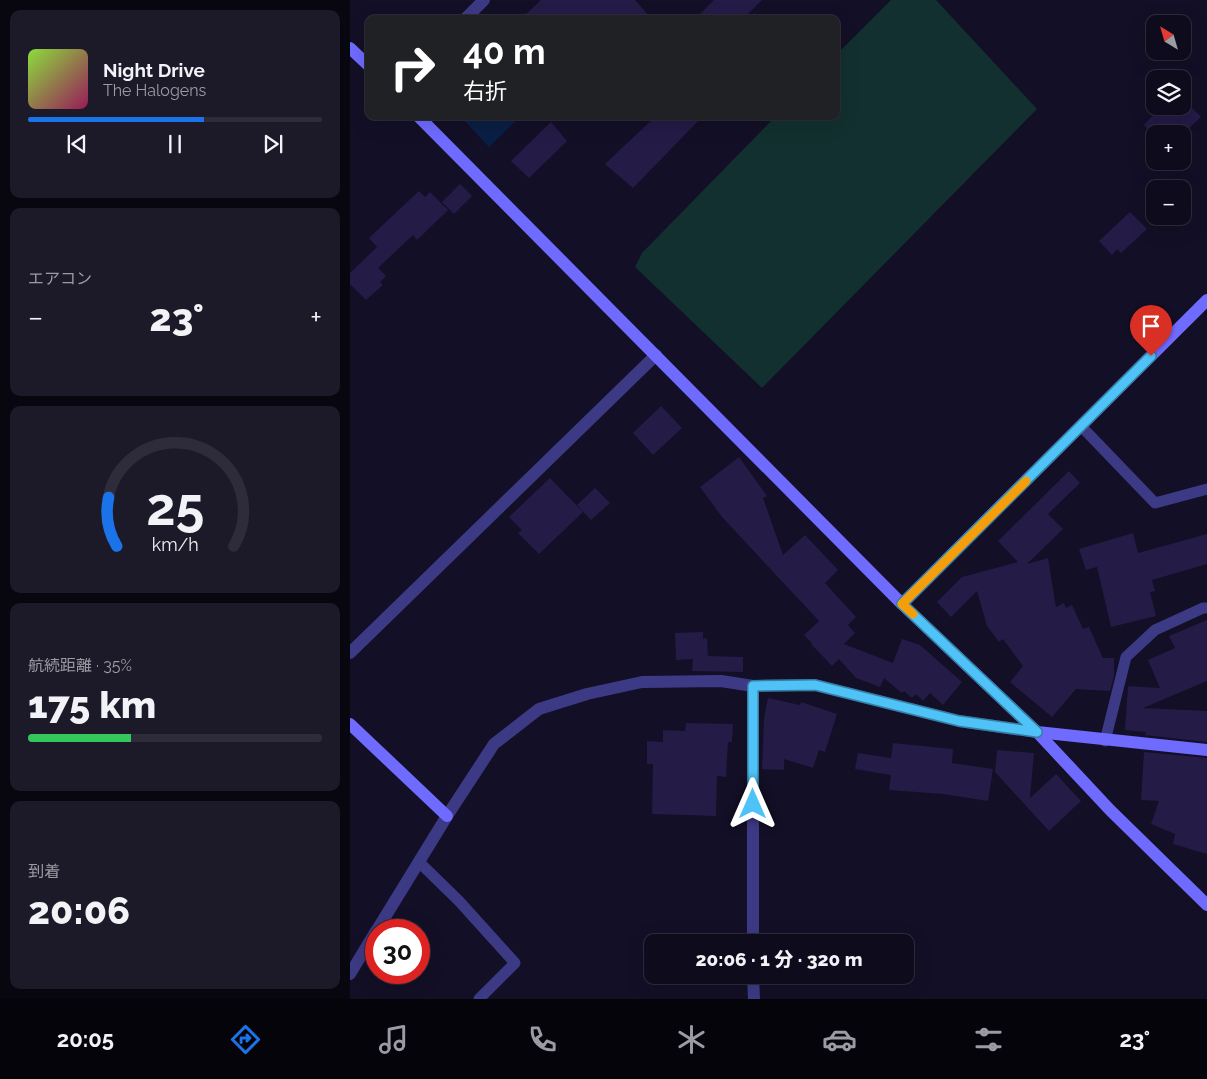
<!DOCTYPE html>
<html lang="ja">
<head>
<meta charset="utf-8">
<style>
	:root { --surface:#0e0b1c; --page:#1c1929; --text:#f1f3f6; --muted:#9b9ba3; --line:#2e2b3b; --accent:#1a73e8 }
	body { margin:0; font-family:Raleway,"Noto Sans JP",sans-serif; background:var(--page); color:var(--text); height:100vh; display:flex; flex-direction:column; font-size:19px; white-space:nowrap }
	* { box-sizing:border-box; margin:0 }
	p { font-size:16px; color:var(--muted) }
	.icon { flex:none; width:28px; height:28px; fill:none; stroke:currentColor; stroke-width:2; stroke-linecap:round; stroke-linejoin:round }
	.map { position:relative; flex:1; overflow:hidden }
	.drawer { display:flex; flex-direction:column; gap:10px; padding:10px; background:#08060f; width:350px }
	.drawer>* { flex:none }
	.hud { position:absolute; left:15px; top:15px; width:475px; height:105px; border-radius:10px; box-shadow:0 5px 20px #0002,0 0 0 1px var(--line); background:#202124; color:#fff; overflow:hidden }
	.needle { width:32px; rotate:323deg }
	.fabs { position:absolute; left:796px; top:15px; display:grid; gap:10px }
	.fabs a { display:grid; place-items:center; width:45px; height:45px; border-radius:10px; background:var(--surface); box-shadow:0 5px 20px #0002,0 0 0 1px var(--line); font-size:25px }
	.speed { position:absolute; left:15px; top:919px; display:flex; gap:10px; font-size:25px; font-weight:700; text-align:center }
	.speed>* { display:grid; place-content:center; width:65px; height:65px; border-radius:50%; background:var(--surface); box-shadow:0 5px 20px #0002,0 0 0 1px var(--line); line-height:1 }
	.speed .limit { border:8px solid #d22; background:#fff; color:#111 }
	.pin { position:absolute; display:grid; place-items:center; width:42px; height:42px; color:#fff; margin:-51px -21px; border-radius:50% 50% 50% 0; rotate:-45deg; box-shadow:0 0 5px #0007 }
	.pin .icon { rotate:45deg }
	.me { position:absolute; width:55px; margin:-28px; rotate:0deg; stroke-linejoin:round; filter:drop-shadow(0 0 4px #0008) }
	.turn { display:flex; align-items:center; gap:18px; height:105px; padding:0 15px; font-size:22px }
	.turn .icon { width:65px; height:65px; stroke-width:2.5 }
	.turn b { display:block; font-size:35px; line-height:42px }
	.big { font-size:38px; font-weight:800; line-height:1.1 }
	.drawer .tile { flex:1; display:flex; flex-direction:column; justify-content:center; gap:8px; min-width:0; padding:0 18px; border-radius:10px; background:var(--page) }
	.drawer .dial { align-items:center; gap:0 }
	.dial svg { height:130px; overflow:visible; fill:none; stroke:var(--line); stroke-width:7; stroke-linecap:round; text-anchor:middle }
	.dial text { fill:var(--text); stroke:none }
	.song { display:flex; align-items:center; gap:15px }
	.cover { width:60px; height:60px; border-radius:8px; background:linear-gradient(135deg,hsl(90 70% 55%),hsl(330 70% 35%)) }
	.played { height:5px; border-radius:2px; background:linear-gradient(90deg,var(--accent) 60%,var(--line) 60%) }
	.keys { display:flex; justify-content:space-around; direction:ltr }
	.heat { display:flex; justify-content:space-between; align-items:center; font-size:28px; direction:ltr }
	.charge { height:8px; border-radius:4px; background:linear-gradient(90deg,#34c759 35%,var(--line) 0) }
	.trip { position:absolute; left:294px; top:934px; width:270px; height:50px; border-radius:10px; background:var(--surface); box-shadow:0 5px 20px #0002,0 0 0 1px var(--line); font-weight:800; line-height:50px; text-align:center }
	.dock { display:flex; height:80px; justify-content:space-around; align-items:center; background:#06040b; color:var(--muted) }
	.dock .icon { width:35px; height:35px }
	.dock .on { color:var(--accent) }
	.dock b { font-size:22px; color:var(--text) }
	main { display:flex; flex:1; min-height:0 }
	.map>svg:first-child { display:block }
	.green { fill:#12302f }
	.water { fill:#0a1f44 }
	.building { fill:#241b47 }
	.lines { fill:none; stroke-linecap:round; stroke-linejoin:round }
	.lane { stroke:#3d3a85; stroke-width:11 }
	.street { stroke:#3d3a85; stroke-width:12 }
	.secondary { stroke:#6f6bff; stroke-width:12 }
	.route-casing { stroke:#337fa1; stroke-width:12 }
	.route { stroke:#4fc3f7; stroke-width:9 }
	.slow { stroke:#f59e0b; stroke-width:9 }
</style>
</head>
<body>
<main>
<section class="drawer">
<div class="tile">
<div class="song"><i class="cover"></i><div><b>Night Drive</b><p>The Halogens</p></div></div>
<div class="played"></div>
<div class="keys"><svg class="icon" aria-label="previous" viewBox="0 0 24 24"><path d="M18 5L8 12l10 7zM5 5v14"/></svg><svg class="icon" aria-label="pause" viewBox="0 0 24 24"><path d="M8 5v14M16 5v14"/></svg><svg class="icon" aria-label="next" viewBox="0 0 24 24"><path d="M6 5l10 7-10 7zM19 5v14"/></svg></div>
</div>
<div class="tile"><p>エアコン</p>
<div class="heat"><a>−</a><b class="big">23°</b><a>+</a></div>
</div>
<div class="tile dial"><svg viewBox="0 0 100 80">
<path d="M14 69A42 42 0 1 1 86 69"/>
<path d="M14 69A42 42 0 0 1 9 39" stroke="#1a73e8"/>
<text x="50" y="56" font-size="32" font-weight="700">25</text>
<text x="50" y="72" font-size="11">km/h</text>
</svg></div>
<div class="tile"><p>航続距離 · 35%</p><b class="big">175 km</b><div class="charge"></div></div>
<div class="tile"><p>到着</p><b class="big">20:06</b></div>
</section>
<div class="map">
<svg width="857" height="999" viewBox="0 0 857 999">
	<rect width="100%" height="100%" fill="#130f26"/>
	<!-- green -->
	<polygon class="green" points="541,0 586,0 687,109 412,388 285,267 292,253 426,116 486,116 486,55"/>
	<!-- water -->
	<polygon class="water" points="110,116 171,116 139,147"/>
	<!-- building -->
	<g class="building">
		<polygon points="191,0 285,0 302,19 171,19"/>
		<polygon points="364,0 412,0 393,19 345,19"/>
		<polygon points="812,106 840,106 851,117 833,134 803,134 794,125"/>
		<polygon points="306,116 353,116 283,188 255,164"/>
		<polygon points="201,122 217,141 179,178 161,161"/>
		<polygon points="110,184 122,196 104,214 92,202"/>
		<polygon points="69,191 75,197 80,192 98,210 67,240 63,235 28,268 36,276 30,282 33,285 16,300 0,284 0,273 27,247 19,238"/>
		<polygon points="780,212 797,229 771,253 767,249 762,255 749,241"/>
		<polygon points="311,406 332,428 303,455 283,433"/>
		<polygon points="389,457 417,496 413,498 433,555 455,535 488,570 475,583 506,617 498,625 505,633 494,644 543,663 552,639 570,645 612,682 593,705 580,693 573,701 566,694 562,698 554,691 552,693 534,678 530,687 506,678 489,659 482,666 461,644 462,643 454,635 469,621 372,517 350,487"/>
		<polygon points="719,471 730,483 698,514 713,529 677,564 698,558 706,607 714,603 716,608 722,605 733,629 739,627 753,658 764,658 764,676 760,691 726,689 702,717 660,682 673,666 653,639 649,642 637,626 627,591 601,617 587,602 612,577 668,562 648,541"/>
		<polygon points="200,478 233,512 189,554 168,533 172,530 159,517"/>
		<polygon points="245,488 260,503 241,520 227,505"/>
		<polygon points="783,533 788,553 857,534 857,564 802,580 805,591 800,592 806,616 761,627 747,567 736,570 729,549"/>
		<polygon points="857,620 857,681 793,708 857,711 857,742 795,735 796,732 775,730 778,686 810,688 798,660 825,648 819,636"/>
		<polygon points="353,632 353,639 357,638 358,656 393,657 393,672 342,671 343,659 326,660 325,633"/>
		<polygon points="418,698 450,705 451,702 487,714 475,752 469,750 463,768 434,759 434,770 412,769 414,718"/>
		<polygon points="336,723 383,724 382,742 378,742 376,777 367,776 366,816 302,814 303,764 297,764 297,741 313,742 313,730 335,731"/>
		<polygon points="543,743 603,749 602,763 643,769 638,801 593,794 539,790 541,775 505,769 508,753 541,758"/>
		<polygon points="647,750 684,753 680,798 706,774 731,801 699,831 645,772"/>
		<polygon points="794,752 857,758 857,854 823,844 825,834 801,824 809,801 791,800"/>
	</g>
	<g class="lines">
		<!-- lane -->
		<g class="lane">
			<polyline points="731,426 805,503 857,489"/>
			<polyline points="755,741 776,657 805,630 853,608 857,608"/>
			<polyline points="69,862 109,901 165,963 129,999"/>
		</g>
		<!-- street -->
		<g class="street">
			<polyline points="115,19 134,0"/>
			<polyline points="0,653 306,355"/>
			<polyline points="403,686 403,942"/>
			<polyline points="27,930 97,816 144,744 189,709 237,694 292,682 371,681 403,686 465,685 609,721 687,732"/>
			<polyline points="0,974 26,931"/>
			<polyline points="403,975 404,999"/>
		</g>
		<!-- secondary -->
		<g class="secondary">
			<polyline points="0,48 19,66"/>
			<polyline points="68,116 552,604 687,732 760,810 857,905"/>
			<polyline points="552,604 857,300"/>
			<polyline points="0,724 97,816"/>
			<polyline points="687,732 857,750"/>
		</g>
	</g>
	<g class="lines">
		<!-- route casing -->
		<g class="route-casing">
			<polyline id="route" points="403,804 403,686 465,685 609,721 687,732 552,604 801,356"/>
		</g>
		<!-- route -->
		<use href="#route" class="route"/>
		<!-- slow -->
		<polyline class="slow" points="563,614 552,604 676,481"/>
	</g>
</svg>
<div class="fabs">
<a><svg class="needle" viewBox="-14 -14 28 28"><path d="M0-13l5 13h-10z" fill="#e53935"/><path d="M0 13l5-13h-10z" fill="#9b9ba3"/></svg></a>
<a><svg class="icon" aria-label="layers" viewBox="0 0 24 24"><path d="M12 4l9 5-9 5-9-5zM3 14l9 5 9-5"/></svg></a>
<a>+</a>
<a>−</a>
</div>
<div class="speed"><div class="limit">30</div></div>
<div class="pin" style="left:801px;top:356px;background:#d93025"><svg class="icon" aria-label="arrive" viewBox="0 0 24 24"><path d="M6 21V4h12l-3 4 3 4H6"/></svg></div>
<svg class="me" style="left:403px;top:804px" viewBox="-20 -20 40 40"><path d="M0-17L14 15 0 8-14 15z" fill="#4fc3f7" stroke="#fff" stroke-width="4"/></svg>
<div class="trip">20:06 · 1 分 · 320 m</div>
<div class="hud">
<div class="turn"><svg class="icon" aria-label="right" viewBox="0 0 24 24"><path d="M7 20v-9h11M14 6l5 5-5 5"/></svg><div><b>40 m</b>右折</div></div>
</div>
</div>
</main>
<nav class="dock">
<b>20:05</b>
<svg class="icon on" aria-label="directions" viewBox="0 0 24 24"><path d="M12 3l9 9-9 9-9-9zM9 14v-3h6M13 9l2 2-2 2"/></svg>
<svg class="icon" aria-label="music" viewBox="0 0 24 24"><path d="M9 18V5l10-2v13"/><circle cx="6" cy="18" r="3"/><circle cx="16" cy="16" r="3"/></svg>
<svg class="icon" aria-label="phone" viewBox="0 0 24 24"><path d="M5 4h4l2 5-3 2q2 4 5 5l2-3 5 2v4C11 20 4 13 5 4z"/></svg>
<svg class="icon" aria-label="climate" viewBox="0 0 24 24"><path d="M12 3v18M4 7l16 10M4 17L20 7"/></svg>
<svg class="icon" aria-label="car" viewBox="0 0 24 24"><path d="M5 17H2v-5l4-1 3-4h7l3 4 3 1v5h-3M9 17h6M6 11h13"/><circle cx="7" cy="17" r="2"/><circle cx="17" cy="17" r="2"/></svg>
<svg class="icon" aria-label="filters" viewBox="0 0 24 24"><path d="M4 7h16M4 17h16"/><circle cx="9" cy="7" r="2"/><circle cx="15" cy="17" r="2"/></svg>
<b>23°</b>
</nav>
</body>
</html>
